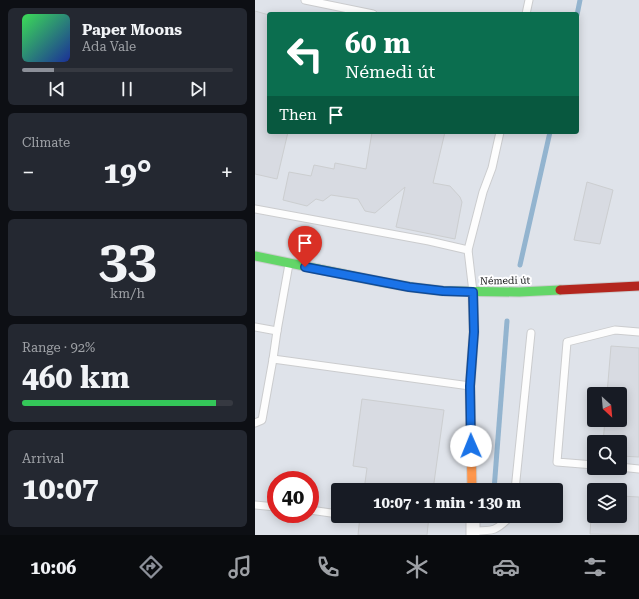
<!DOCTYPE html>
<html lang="en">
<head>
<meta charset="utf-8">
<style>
	:root { --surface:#171b24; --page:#242831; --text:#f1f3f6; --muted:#9ea1a6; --line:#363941; --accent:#8c9099 }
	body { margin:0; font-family:"Roboto Serif",serif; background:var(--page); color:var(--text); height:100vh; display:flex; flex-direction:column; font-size:15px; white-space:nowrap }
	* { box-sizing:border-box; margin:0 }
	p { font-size:13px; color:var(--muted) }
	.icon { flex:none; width:22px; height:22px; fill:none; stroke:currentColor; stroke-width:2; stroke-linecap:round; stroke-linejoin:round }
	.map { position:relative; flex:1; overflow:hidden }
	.panel { display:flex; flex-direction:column; gap:8px; padding:8px; background:#0d0f14; width:255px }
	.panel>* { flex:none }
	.guide { position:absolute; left:12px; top:12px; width:312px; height:122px; border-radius:4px; box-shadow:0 2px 10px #0003; background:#0b6e4f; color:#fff; overflow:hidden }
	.needle { width:26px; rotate:154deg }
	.controls { position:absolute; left:332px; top:387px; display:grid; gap:8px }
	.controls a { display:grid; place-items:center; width:40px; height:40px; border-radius:4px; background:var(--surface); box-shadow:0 2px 10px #0003; font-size:20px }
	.speed { position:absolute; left:12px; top:471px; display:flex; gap:8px; font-size:20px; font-weight:700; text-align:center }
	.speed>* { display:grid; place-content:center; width:52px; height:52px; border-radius:50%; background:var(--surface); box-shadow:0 2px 10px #0003; line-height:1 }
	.speed .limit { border:6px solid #d22; background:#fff; color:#111 }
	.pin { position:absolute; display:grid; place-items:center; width:34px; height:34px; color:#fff; margin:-41px -17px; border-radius:50% 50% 50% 0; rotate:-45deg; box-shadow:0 0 4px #0007 }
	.pin .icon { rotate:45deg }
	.me { position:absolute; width:44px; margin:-22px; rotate:359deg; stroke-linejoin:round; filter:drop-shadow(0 0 3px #0008) }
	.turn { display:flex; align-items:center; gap:14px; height:84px; padding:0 12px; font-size:18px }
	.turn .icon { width:52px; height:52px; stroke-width:2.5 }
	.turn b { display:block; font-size:28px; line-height:34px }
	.then { display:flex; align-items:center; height:38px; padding:0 12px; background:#0003; gap:8px; font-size:15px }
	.big { font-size:30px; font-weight:700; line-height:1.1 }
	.panel .widget { flex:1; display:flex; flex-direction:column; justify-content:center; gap:6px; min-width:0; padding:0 14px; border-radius:6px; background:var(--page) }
	.panel .dial { align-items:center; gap:0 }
	.dial b { font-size:52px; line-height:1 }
	.song { display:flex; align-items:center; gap:12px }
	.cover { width:48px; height:48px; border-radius:6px; background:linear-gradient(135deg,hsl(130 70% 55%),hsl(230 70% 35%)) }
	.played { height:4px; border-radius:2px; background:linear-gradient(90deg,var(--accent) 15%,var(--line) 15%) }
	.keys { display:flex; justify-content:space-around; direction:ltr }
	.heat { display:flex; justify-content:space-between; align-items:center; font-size:22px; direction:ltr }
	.charge { height:6px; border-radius:3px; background:linear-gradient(90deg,#34c759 92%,var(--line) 0) }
	.trip { position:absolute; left:76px; top:483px; width:232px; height:40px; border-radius:4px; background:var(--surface); box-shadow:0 2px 10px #0003; font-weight:700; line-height:40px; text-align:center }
	.dock { display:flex; height:64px; justify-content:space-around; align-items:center; background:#090b0e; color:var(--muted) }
	.dock .icon { width:28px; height:28px }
	.dock .selected { color:var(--accent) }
	.dock b { font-size:18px; color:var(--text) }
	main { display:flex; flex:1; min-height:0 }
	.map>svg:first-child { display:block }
	.built { fill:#dfe3ea; fill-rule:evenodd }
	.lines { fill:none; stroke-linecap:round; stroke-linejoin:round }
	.stream { stroke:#93b4cf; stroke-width:5 }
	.building { fill:#d8dbe2; stroke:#ccced0 }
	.lane-casing { stroke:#cbccce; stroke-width:9 }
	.street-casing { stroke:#cbccce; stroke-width:15 }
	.fast-casing { stroke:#cbccce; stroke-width:11 }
	.slow-casing { stroke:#cbccce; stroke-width:11 }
	.jam-casing { stroke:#cbccce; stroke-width:11 }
	.lane { stroke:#fdfdfd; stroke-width:7 }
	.street { stroke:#fdfdfd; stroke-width:13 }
	.fast { stroke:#63d668; stroke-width:9 }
	.slow { stroke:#ff974d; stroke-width:9 }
	.jam { stroke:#b3261e; stroke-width:9 }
	.route-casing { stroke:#114b97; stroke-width:10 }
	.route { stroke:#1a73e8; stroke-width:7 }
	.labels { text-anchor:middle; stroke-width:4; stroke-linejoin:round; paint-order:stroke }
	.street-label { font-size:10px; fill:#131415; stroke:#fefeff }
</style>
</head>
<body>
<main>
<section class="panel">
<div class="widget">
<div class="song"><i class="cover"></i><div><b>Paper Moons</b><p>Ada Vale</p></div></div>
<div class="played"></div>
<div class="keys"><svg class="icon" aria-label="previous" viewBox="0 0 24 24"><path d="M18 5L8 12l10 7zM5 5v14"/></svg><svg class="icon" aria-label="pause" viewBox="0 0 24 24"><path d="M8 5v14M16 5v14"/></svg><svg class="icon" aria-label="next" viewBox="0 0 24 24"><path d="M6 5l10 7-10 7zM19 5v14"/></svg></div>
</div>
<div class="widget"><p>Climate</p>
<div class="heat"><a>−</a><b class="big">19°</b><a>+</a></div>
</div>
<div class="widget dial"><b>33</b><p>km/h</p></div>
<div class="widget"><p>Range · 92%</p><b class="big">460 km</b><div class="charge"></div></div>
<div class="widget"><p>Arrival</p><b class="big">10:07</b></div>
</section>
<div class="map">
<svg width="384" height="535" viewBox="0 0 384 535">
	<rect width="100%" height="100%" fill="#f0f2f4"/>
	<!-- built -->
	<path class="built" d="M0,0h384v535h-384zM14,14h308v118h-308zM339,394h26v26h-26zM339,442h26v26h-26zM21,480h34v34h-34zM83,490h218v26h-218zM339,490h26v26h-26z"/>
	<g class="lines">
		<!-- stream -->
		<g class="stream">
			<polyline points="322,15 325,0"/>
			<polyline points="265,265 295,132"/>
			<polyline points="239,490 252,321"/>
		</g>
	</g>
	<!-- building -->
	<g class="building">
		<polygon points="0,11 14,15 14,132 33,132 22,179 0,174"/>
		<polygon points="117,132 190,132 178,183 195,186 205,197 207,202 200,239 141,227 150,187 120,213 110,211 103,199 76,195 68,201 61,199 52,206 28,200 34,172 56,176 59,165 79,169 80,163 111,169"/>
		<polygon points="332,182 358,190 345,244 319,240"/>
		<polygon points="356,346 384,348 384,457 365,456 365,442 348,442 350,420 365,420 365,394 352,394"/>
		<polygon points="107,399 189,410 178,490 109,490 112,468 98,466"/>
		<polygon points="365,496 384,497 384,535 335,534 336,516 365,516"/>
		<polygon points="105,516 174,516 172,535 103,535"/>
	</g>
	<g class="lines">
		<!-- lane casing -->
		<g class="lane-casing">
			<g id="lane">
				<polyline points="50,0 118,14"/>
				<polyline points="271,14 274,0"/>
				<polyline points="0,209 174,241 213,250 218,292"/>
				<polyline points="213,250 228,192 237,168 245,132"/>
				<polyline points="0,327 22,331 18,359"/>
				<polyline points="22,331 34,264"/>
				<polyline points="0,423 7,420 18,359 215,386"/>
				<polyline points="339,465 302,462 312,342 360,330 384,332"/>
				<polyline points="365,467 384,469"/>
				<polyline points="260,490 276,333"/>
				<polyline points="0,505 21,507"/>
				<polyline points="55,510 83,514"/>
				<path d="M218,531c21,0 23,0 38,-15"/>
			</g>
		</g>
		<!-- street casing -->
		<g class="street-casing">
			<polyline id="street" points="218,516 218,535"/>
		</g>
		<!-- fast casing -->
		<g class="fast-casing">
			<polyline id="fast" points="0,256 127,282 155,287 188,291 264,292 305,290"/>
		</g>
		<!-- slow casing -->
		<g class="slow-casing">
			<polyline id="slow" points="217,490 215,386 219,332 218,292"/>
		</g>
		<!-- jam casing -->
		<g class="jam-casing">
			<polyline id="jam" points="305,290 384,286"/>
		</g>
		<!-- lane -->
		<use href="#lane" class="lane"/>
		<!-- street -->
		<use href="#street" class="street"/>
		<!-- fast -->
		<use href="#fast" class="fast"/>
		<!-- slow -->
		<use href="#slow" class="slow"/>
		<!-- jam -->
		<use href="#jam" class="jam"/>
	</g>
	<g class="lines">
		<!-- route casing -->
		<g class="route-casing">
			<polyline id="route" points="50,267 154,287 188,291 218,292 219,332 215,386 216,446"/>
		</g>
		<!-- route -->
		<use href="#route" class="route"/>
	</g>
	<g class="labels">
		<!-- street labels -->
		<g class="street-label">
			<text transform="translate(250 280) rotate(-1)" y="4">Némedi út</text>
		</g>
	</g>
</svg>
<div class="controls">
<a><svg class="needle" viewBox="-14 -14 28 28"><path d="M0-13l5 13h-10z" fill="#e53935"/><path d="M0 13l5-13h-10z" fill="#9ea1a6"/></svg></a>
<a><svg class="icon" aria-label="search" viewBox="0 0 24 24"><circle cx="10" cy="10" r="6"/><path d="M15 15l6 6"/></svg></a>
<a><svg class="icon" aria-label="layers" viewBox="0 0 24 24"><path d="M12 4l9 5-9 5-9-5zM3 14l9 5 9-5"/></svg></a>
</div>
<div class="speed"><div class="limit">40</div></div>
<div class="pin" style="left:50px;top:267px;background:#d93025"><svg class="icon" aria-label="arrive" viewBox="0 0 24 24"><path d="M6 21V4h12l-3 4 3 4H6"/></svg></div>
<svg class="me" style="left:216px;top:446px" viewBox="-20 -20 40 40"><circle r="19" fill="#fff"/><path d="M0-13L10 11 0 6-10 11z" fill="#1a73e8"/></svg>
<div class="trip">10:07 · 1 min · 130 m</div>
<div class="guide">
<div class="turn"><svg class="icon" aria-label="left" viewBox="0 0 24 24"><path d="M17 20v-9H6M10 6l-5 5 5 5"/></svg><div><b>60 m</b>Némedi út</div></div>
<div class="then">Then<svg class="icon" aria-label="arrive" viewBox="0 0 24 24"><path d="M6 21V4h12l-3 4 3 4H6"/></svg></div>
</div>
</div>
</main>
<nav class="dock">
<b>10:06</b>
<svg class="icon selected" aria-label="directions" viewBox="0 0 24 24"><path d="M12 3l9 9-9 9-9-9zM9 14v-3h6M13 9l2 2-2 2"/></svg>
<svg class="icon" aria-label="music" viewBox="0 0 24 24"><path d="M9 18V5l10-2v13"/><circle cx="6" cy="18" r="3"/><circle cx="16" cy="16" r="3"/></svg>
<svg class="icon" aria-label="phone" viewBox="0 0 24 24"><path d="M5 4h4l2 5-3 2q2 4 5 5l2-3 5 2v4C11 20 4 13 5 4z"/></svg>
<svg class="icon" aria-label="climate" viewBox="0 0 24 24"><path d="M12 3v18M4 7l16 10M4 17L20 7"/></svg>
<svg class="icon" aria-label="car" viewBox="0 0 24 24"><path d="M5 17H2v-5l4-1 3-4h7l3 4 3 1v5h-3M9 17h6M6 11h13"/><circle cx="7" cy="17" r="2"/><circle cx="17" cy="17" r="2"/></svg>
<svg class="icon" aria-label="filters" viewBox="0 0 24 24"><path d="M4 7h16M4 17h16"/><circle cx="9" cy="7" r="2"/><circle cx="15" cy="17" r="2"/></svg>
</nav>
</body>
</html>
